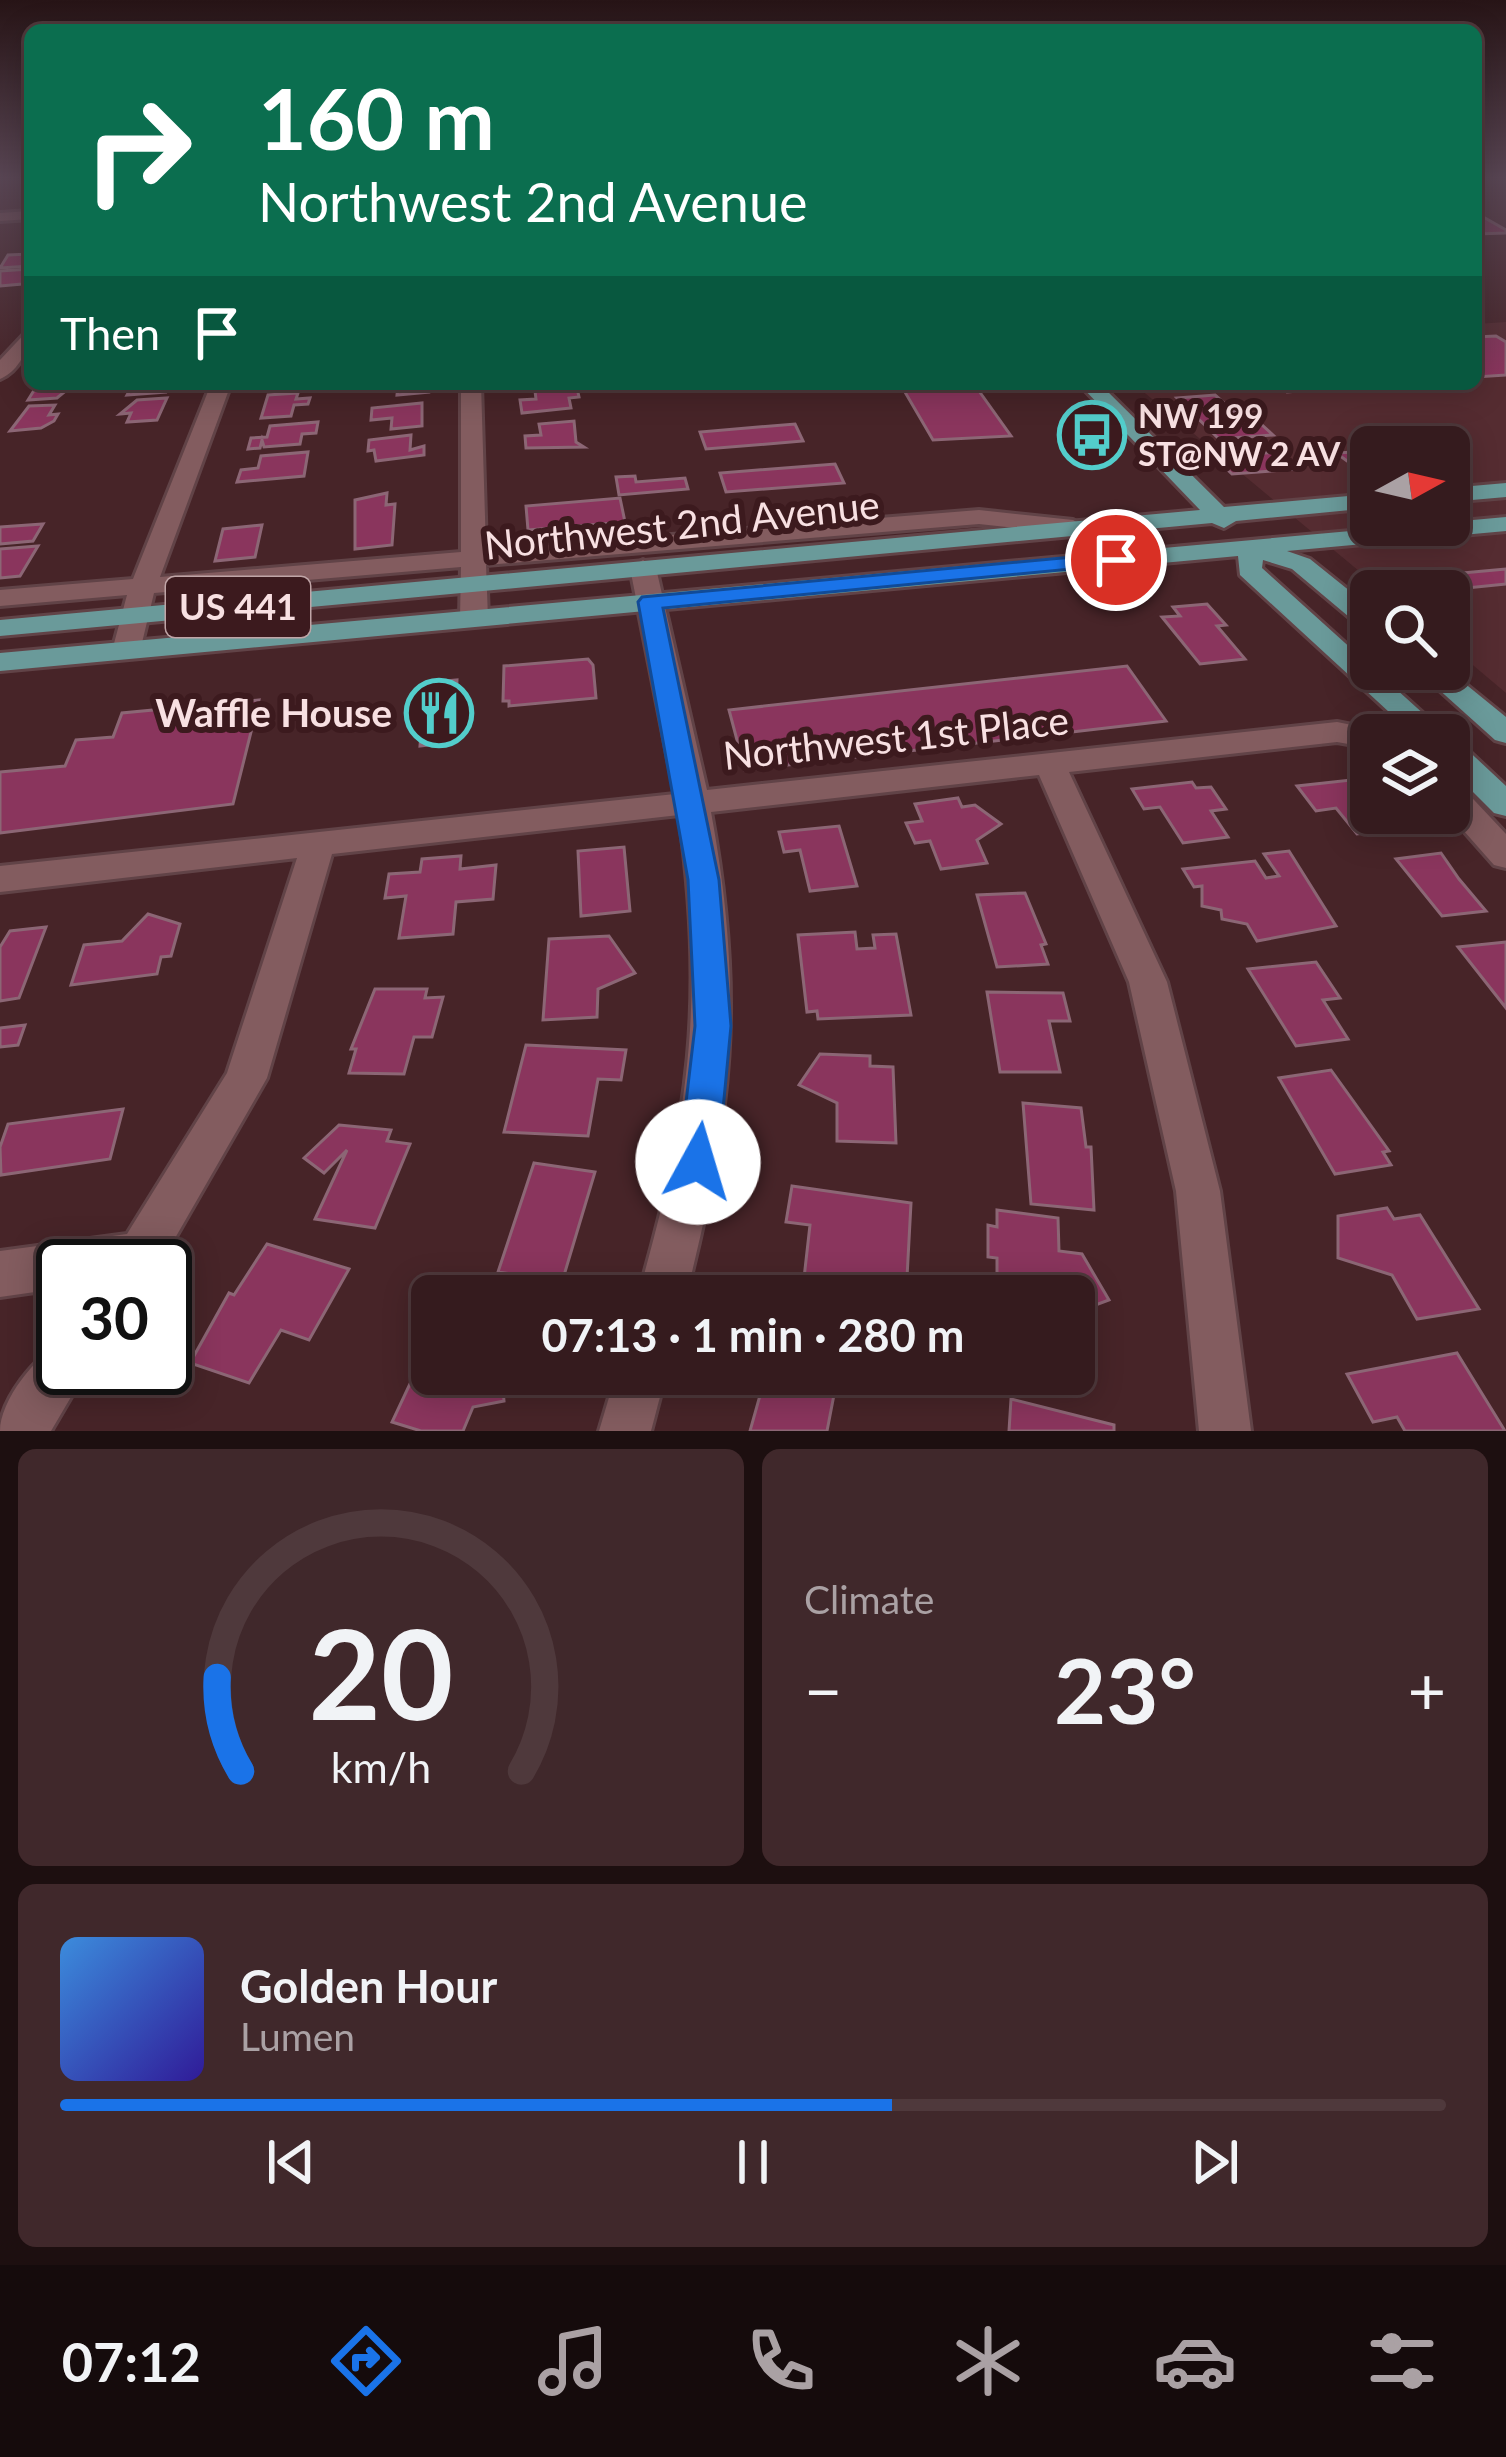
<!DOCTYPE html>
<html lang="en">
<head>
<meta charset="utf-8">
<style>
	:root { --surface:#351b1e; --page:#40282b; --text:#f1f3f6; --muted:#aaa1a4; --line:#4f393c; --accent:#1a73e8 }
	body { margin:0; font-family:Lato,sans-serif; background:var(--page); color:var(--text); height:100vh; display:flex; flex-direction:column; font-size:45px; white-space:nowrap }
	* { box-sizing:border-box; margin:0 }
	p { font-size:39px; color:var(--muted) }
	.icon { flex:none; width:66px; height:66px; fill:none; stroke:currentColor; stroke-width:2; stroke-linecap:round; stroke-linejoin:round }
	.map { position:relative; height:1431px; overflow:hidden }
	.panel { display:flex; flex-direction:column; gap:18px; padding:18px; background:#1d0f10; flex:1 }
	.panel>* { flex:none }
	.hud { position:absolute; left:24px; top:24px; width:1458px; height:366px; border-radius:18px; box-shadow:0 6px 30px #0003,0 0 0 3px var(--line); background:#0b6e4f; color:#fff; overflow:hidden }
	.needle { width:78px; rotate:82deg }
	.fabs { position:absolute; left:1350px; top:426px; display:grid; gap:24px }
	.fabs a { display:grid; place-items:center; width:120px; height:120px; border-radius:18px; background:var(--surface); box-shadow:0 6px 30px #0003,0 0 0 3px var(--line); font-size:60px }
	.speed { position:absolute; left:36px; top:1239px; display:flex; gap:24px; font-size:60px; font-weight:700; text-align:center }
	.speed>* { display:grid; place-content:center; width:156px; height:156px; border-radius:50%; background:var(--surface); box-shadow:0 6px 30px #0003,0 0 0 3px var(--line); line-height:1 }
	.speed .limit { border:6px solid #111; border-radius:18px; background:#fff; color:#111 }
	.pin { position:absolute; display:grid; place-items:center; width:102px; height:102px; color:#fff; margin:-51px; border:6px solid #fff; border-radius:50%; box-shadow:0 3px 12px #0007 }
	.me { position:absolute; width:132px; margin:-66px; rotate:6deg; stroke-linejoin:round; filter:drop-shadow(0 0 9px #0008) }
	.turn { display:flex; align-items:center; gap:42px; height:252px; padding:0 36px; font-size:54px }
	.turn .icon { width:156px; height:156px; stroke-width:2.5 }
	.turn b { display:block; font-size:84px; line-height:102px }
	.then { display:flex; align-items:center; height:114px; padding:0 36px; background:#0003; gap:24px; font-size:45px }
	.big { font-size:90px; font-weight:700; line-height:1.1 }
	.panel .card { flex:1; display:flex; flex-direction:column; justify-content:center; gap:18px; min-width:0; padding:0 42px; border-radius:18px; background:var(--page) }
	.panel .dial { align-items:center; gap:0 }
	.dial svg { height:312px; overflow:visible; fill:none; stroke:var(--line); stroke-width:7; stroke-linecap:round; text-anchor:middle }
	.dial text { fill:var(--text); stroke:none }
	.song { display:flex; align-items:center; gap:36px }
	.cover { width:144px; height:144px; border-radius:18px; background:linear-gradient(135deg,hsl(210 70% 55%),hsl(250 70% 35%)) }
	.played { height:12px; border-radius:6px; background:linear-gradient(90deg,var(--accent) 60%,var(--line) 60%) }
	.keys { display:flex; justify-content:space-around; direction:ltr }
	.heat { display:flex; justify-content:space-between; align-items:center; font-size:66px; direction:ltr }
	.panel .tiles { flex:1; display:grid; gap:18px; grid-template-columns:1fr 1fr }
	.card:last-child { grid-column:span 2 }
	.trip { position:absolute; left:411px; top:1275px; width:684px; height:120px; border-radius:18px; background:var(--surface); box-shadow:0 6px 30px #0003,0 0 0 3px var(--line); font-weight:700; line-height:120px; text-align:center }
	.tab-bar { display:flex; height:192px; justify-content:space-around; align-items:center; background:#150b0c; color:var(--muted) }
	.tab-bar .icon { width:84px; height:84px }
	.tab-bar .active { color:var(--accent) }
	.tab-bar b { font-size:54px; color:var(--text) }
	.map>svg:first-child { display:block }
	.built { fill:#552c31; fill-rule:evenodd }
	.building { fill:#8a355d; stroke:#8c6675; stroke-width:3 }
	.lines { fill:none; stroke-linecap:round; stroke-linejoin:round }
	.minor-casing { stroke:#614347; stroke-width:6 }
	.primary-casing { stroke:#614347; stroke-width:6 }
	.minor { fill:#835c5f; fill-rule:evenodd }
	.primary { fill:#6a9a9a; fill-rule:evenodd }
	.route { fill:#1a73e8; stroke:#114b97; stroke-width:3 }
	.labels { text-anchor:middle; stroke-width:12; stroke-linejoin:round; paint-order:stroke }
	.far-poi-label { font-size:33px; font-weight:bold; fill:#f8e0e2; stroke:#3c1a1e; text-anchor:start }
	.shield { fill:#3c1a1e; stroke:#c0a5a7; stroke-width:3 }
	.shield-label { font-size:36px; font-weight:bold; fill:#f8e0e2 }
	.street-label { font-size:39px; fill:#f8e0e2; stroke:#3c1a1e }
	.poi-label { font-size:39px; font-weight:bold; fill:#f8e0e2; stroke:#3c1a1e; text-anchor:end }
</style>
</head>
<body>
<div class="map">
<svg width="1506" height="1431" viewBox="0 0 1506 1431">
	<rect width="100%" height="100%" fill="#472428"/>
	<!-- built -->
	<path class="built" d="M1506,322v371l-57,-48v-54h-66l-249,-207h342v-60zM1371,447h78v78h-78z"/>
	<!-- building -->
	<g class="building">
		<polygon points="1485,218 1506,230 1506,233 1476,234 1476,219"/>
		<polygon points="30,254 30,266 0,268 8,255"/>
		<polygon points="30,269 22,284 0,286 0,271"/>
		<polygon points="1496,336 1506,342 1506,375 1476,377 1476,337"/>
		<polygon points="38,384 74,384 57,398 28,400"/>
		<polygon points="133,384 170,384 166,392 127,395"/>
		<polygon points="382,384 430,384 429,392 397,395 398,385"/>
		<polygon points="974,384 1011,436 933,440 902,387"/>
		<polygon points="1278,384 1387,384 1287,392"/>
		<polygon points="577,388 579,397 569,398 571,408 522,413 520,400 536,399 535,391"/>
		<polygon points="298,393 296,399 310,398 308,404 294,405 291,416 261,418 268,395"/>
		<polygon points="1215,395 1239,416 1251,415 1273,435 1219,439 1177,398"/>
		<polygon points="167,398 157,420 127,422 131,413 120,414 137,400"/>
		<polygon points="422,403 422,426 391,429 392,418 371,420 372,408"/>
		<polygon points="55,405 49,415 58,414 54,421 41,428 10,431 29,406"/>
		<polygon points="574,421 576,442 584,447 526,448 525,436 541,435 539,424"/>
		<polygon points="318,422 316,433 302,434 300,444 264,447 262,440 260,448 248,449 251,438 267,437 270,426"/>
		<polygon points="795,424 803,441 706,449 700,432"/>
		<polygon points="411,435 410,450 424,446 424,455 376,461 374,450 368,451 369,440"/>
		<polygon points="1371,451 1371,478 1336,453"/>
		<polygon points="308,452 304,476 237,482 241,470 258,468 261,456"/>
		<polygon points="1278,452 1297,469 1232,474 1214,457"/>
		<polygon points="835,464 844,483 726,492 720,473"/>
		<polygon points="635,476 636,482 685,478 688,489 619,495 616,477"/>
		<polygon points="387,493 386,505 395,504 392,545 355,549 355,500"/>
		<polygon points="620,498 625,522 528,530 526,506"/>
		<polygon points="43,524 33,541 0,544 0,527"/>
		<polygon points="262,525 255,557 215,561 223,529"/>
		<polygon points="38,546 20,576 0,578 0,549"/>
		<polygon points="1506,569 1506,584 1437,591 1422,591 1408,578"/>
		<polygon points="1207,604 1226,625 1217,626 1245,659 1200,664 1162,617 1180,616 1173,607"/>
		<polygon points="588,659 593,665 596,698 509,706 509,701 503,701 504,666"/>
		<polygon points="1127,666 1166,721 745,770 729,710"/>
		<polygon points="457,680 454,742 420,746 425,683"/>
		<polygon points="259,700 233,804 0,833 0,772 65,766 76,740 113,737 122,713"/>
		<polygon points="1360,779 1371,792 1371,813 1385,813 1398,829 1357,834 1336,808 1316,811 1297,786"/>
		<polygon points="1192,782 1196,788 1211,787 1226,809 1211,811 1228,837 1183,843 1160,807 1144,809 1132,789"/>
		<polygon points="958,798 962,807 975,805 1001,824 977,840 987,863 941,869 930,841 915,843 906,823 922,821 915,804"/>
		<polygon points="839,826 857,886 810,891 800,850 784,852 779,832"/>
		<polygon points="624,847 630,911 581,916 578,851"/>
		<polygon points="1289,851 1336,926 1257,941 1247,924 1222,919 1221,910 1202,906 1202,886 1194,887 1183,869 1255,861 1266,878 1279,876 1264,854"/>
		<polygon points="1441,853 1459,879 1486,911 1442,916 1396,859"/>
		<polygon points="461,856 460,869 496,865 493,899 456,902 453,934 399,938 406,896 385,898 389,874 420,872 422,859"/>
		<polygon points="1025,893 1046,944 1041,945 1048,964 997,967 977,895"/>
		<polygon points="148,914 180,924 171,956 161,957 157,974 71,985 84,945 122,941"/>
		<polygon points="46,927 19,998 0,1001 0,947 10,931"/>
		<polygon points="855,932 857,949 875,948 873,935 896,934 911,1015 818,1019 817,1011 807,1012 798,935"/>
		<polygon points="609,936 635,973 598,989 597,1017 543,1020 549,939"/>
		<polygon points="1506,942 1506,1008 1458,947"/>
		<polygon points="1316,962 1340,998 1323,1000 1348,1039 1296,1046 1248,969"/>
		<polygon points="375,989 427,989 425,998 443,997 432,1037 414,1037 404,1074 349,1073 356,1049 351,1049"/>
		<polygon points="987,992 1063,993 1070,1021 1049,1021 1060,1072 1000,1072"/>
		<polygon points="25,1025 18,1045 0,1047 0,1028"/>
		<polygon points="526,1045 626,1050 621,1080 598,1079 588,1136 504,1132"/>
		<polygon points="820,1054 870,1056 870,1066 893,1067 896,1143 837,1141 837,1103 799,1085"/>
		<polygon points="1331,1070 1389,1151 1383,1152 1391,1165 1335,1174 1279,1078"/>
		<polygon points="1023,1103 1081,1108 1086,1147 1091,1147 1094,1210 1031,1204"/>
		<polygon points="123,1109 110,1159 1,1175 0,1147 8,1124"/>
		<polygon points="339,1125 391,1130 387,1141 410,1144 375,1228 315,1219 347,1150 324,1173 304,1158"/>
		<polygon points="534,1163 595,1172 562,1282 498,1272"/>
		<polygon points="792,1186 911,1203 906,1296 802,1296 810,1225 786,1222"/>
		<polygon points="1387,1208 1394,1219 1420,1215 1479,1309 1417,1319 1392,1275 1338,1258 1338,1216"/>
		<polygon points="997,1210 1058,1218 1059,1251 1082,1254 1109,1300 1074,1313 1074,1296 997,1296 997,1258 988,1257 988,1225 997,1227"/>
		<polygon points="267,1244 349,1269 309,1340 281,1330 249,1383 190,1363 229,1293 234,1295"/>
		<polygon points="432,1337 432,1374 531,1374 531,1384 503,1389 504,1401 473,1407 463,1431 421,1431 392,1422"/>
		<polygon points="1457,1353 1505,1431 1405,1431 1397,1417 1373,1422 1347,1374"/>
		<polygon points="766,1374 838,1374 827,1431 750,1431"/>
		<polygon points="1011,1399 1114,1425 1114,1431 1009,1431"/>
	</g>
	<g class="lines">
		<!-- minor casing -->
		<g class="minor-casing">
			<g id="minor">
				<polygon points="30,211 30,219 0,221 0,213"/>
				<path d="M30,328c0,20 -11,43 -30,51v-19z"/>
				<polygon points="211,384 231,384 160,577 461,552 461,384 481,384 486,550 979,510 1073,520 1085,527 1073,534 979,524 486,565 488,618 474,626 460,618 461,567 154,593 140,651 126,659 112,651 127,595 0,606 0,590 133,579"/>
				<path d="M643,560l13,8 51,222 630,-68 45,9 2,4h-13v13l-34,-6 -268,30 98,210 53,209 31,240h-52l-23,-240 -47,-209 -90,-207 -328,37c34,185 21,303 -25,484h-48c51,-178 68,-296 41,-481l-347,39 -65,224 -108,188h-96v22l-63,9v-46l127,-17 100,-161 70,-215 -297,34v-26l675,-72 -45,-226z"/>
				<polygon points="1449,782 1460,785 1506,834 1506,868 1494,865 1448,813"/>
				<path d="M63,1343v25h25l-37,63h-51c0,-30 36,-77 63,-88z"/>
				<polygon points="616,1374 666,1374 651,1431 599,1431"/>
			</g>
		</g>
		<!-- primary casing -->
		<g class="primary-casing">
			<g id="primary">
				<polygon points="1079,384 1100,384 1224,507 1371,494 1371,508 1236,521 1224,528 1212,523 0,636 0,620 1200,510"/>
				<polygon points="1506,483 1506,497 1449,502 1449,488"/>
				<polygon points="1506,517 1506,531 1287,551 1310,559 1371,608 1371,629 1361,627 1292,569 1263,560 1262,568 1447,735 1414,735 1240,575 1238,556 0,671 0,653"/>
				<polygon points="1416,669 1447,669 1506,717 1506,743 1495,740"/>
				<polygon points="1449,740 1460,743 1506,786 1506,816 1494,813 1449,768"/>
			</g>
		</g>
		<!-- minor -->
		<use href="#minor" class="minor"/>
		<!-- primary -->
		<use href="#primary" class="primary"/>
	</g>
	<!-- sky -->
	<linearGradient id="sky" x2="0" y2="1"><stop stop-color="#271416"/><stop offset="0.47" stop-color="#584553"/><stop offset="1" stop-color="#584553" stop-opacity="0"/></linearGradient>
	<rect width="1506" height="378" fill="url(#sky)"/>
	<!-- route -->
	<polygon class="route" points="1116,553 1124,555 1124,564 663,608 719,880 731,1026 718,1162 712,1175 698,1180 684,1175 679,1162 695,1026 688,880 638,602 642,597"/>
	<!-- icons -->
	<defs>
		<g id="bus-ring" transform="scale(3.45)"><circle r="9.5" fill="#3c1a1e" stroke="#53cdcb" stroke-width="1.5"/><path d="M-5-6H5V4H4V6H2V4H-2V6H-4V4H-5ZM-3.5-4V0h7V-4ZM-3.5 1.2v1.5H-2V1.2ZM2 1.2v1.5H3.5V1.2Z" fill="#53cdcb"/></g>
		<g id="restaurant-ring" transform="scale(3.45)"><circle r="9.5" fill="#3c1a1e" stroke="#53cdcb" stroke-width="1.5"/><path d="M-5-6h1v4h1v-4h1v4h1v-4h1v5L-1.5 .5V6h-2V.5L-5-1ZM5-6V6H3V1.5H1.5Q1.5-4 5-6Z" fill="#53cdcb"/></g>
	</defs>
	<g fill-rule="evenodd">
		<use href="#bus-ring" x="1092" y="435"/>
		<use href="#restaurant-ring" x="439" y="713"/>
	</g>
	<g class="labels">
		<!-- far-poi labels -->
		<g class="far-poi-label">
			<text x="1138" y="428">NW 199<tspan x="1138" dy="38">ST@NW 2 AV</tspan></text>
		</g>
		<!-- shield labels -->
		<rect class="shield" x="166" y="577" width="144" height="60" rx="9"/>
		<g class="shield-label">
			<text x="238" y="620">US 441</text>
		</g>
		<!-- street labels -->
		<g class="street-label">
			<text transform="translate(682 525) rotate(-6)" y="14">Northwest 2nd Avenue</text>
			<text transform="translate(896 738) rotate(-6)" y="14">Northwest 1st Place</text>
		</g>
		<!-- poi labels -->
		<g class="poi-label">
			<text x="392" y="727">Waffle House</text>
		</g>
	</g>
</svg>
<div class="fabs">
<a><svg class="needle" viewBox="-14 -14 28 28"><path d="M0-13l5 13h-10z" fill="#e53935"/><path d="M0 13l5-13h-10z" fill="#aaa1a4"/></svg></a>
<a><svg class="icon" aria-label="search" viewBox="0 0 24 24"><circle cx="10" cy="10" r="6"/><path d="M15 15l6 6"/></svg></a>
<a><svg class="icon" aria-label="layers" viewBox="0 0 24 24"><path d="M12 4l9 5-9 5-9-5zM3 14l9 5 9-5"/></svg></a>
</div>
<div class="speed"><div class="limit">30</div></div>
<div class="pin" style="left:1116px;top:560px;background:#d93025"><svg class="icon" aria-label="arrive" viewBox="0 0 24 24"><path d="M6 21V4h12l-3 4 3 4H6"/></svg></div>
<svg class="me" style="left:698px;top:1162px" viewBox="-20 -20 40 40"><circle r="19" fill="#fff"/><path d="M0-13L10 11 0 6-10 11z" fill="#1a73e8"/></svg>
<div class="trip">07:13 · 1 min · 280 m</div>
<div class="hud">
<div class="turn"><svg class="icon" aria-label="right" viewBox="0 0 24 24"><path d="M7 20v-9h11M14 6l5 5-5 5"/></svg><div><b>160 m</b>Northwest 2nd Avenue</div></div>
<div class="then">Then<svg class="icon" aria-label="arrive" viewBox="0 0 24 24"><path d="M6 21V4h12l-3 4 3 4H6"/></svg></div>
</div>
</div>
<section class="panel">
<div class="tiles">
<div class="card dial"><svg viewBox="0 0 100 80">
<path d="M14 69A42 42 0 1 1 86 69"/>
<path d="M14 69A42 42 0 0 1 8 45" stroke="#1a73e8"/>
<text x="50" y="56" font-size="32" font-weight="700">20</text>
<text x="50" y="72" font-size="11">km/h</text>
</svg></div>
<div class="card"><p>Climate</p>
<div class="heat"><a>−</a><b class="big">23°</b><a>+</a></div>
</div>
<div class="card">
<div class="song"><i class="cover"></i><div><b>Golden Hour</b><p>Lumen</p></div></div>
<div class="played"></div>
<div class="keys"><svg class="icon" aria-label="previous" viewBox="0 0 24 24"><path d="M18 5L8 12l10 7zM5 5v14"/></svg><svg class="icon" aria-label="pause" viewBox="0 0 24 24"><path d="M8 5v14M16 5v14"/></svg><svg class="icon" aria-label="next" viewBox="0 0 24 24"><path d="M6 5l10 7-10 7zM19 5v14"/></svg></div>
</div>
</div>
</section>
<nav class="tab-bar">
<b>07:12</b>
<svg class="icon active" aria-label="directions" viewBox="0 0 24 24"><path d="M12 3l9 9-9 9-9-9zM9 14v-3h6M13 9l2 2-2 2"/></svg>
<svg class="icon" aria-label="music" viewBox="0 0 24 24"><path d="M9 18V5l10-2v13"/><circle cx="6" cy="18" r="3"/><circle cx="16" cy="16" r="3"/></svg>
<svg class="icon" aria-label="phone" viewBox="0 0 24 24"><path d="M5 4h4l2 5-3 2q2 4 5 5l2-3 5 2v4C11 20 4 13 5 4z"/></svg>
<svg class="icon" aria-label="climate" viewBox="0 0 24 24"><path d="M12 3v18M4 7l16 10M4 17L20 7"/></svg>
<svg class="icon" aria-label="car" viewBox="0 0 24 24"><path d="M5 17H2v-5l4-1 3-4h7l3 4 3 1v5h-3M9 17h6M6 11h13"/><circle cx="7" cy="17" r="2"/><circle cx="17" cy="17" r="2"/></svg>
<svg class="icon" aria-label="filters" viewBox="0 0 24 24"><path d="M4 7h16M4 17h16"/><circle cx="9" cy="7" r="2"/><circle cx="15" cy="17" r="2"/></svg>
</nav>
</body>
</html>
